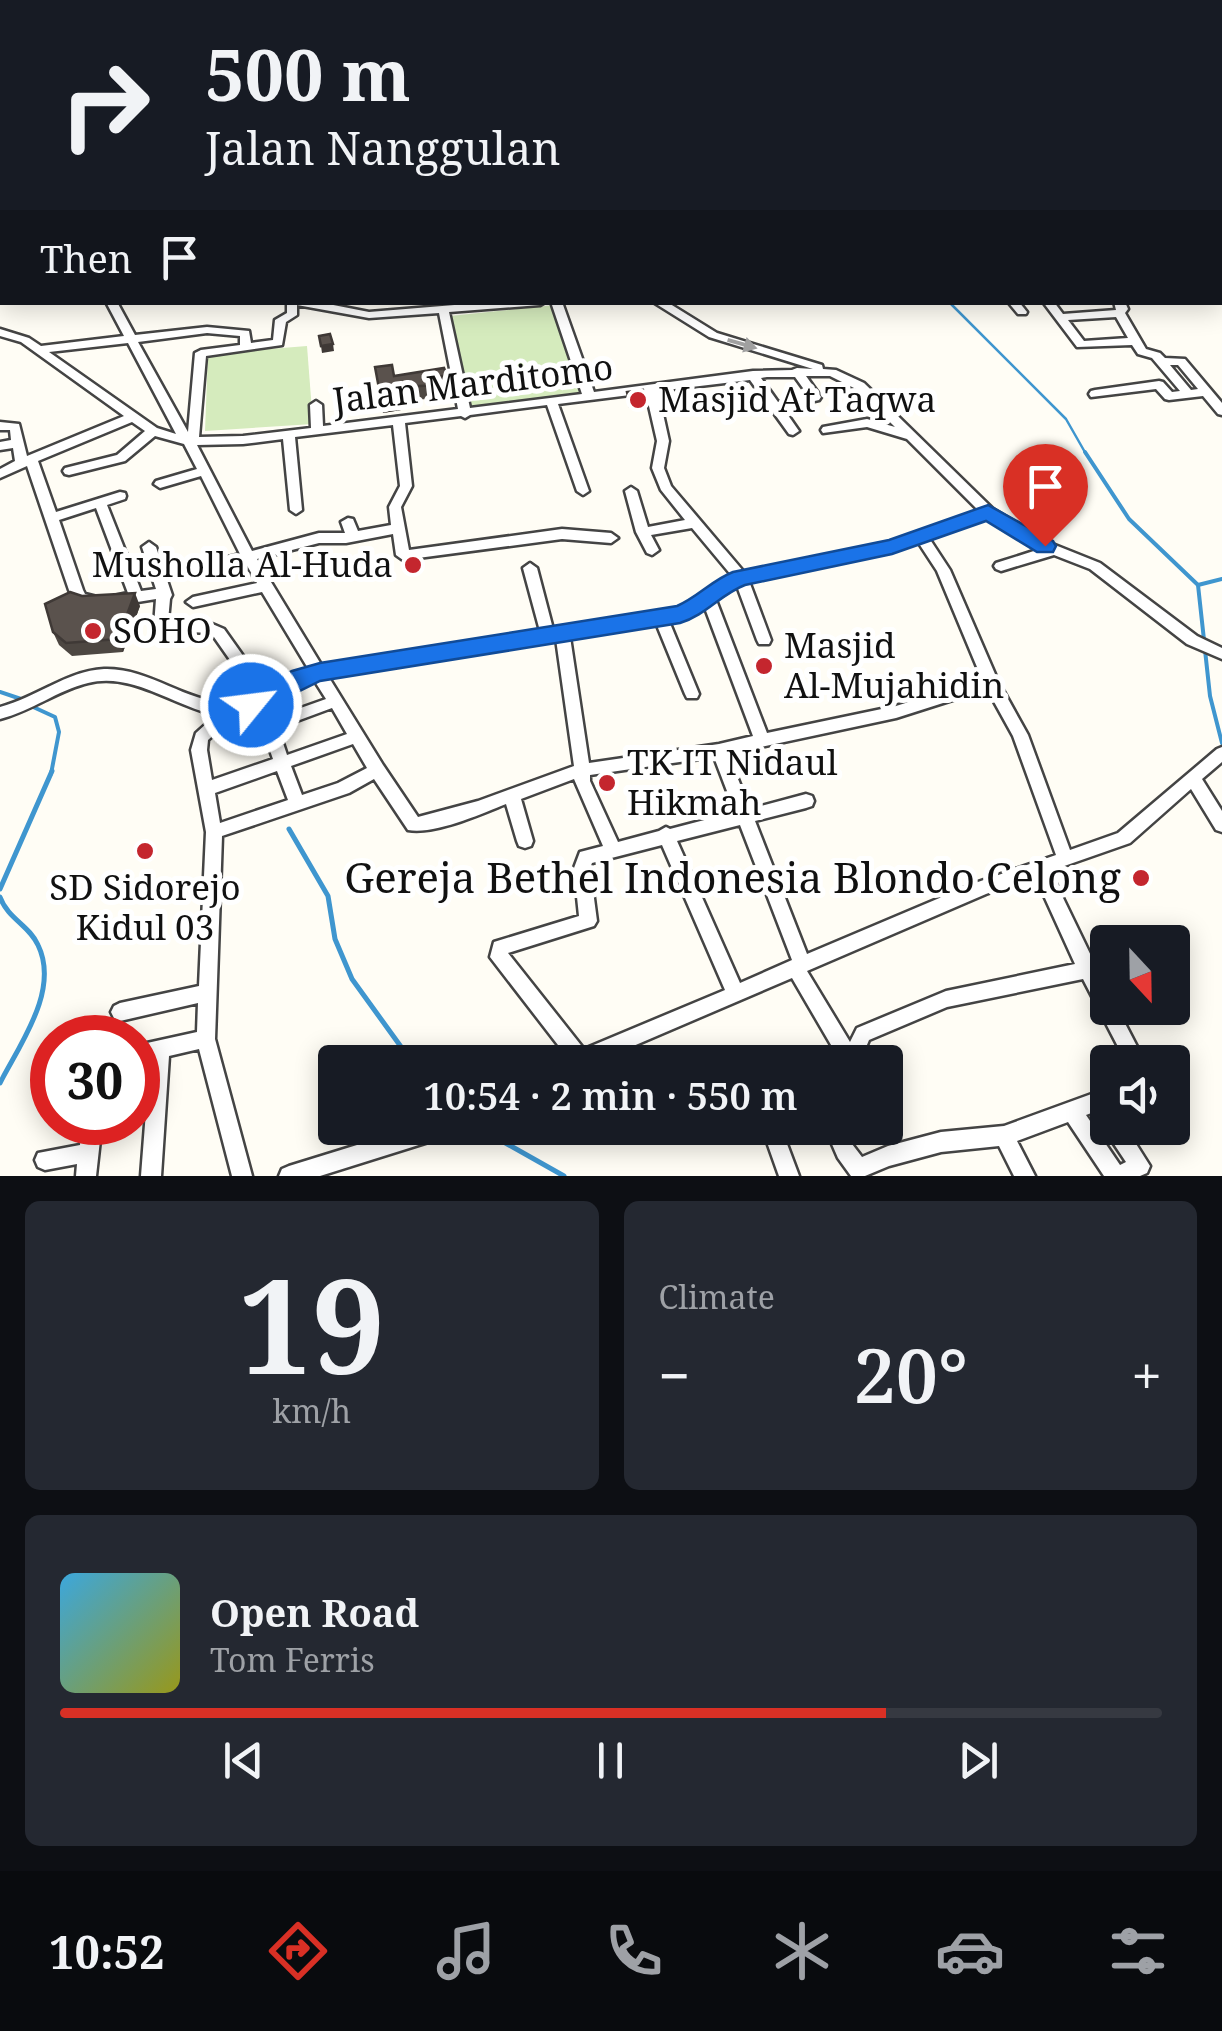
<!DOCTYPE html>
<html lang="en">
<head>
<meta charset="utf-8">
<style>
	:root { --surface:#171b24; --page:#242831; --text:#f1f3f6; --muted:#9ea1a6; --line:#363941; --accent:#d93025 }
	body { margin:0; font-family:"Noto Serif",serif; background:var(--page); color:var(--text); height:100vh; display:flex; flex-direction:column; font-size:38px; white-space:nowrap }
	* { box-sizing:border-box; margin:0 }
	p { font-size:32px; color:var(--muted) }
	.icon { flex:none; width:55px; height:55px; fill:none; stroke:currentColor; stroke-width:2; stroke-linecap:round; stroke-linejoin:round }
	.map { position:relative; height:1176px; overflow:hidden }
	.panel { display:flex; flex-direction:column; gap:25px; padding:25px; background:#0d0f14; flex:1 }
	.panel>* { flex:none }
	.top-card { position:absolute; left:0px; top:0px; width:1222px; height:305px; box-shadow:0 5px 25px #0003; background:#171b24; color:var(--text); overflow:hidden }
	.needle { width:65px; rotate:158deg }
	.buttons { position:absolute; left:1090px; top:925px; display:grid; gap:20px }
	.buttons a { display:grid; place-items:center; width:100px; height:100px; border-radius:10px; background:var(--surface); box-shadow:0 5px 25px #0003; font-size:50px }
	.speed { position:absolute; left:30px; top:1015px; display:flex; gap:20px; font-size:50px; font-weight:700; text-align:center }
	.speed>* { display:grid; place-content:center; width:130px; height:130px; border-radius:50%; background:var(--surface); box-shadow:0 5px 25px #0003; line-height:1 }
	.speed .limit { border:15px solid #d22; background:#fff; color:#111 }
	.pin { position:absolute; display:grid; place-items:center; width:85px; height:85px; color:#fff; margin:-102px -42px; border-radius:50% 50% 50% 0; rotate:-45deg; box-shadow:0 0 10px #0007 }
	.pin .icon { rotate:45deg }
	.me { position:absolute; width:110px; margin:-55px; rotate:61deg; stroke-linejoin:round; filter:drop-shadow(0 0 8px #0008) }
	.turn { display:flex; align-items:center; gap:35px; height:210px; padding:0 40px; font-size:45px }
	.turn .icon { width:130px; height:130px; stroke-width:2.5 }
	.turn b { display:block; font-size:70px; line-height:85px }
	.then { display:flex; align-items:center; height:95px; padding:0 40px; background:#0003; gap:20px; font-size:38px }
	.big { font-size:75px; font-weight:600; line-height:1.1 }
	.panel .card { flex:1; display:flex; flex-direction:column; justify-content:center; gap:15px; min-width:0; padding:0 35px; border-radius:15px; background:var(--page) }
	.panel .dial { align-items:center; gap:0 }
	.dial b { font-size:130px; line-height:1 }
	.song { display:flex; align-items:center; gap:30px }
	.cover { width:120px; height:120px; border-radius:15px; background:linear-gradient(135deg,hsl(200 70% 55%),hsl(60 70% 35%)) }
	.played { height:10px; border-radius:5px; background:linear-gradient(90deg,var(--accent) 75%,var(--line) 75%) }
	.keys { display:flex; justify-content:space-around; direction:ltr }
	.heat { display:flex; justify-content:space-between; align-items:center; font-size:55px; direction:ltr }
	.panel .tiles { flex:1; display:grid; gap:25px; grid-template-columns:1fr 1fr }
	.card:last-child { grid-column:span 2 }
	.trip { position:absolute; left:318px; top:1045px; width:585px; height:100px; border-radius:10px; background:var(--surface); box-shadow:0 5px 25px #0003; font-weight:600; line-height:100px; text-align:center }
	.tab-bar { display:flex; height:160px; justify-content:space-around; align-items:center; background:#090b0e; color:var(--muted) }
	.tab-bar .icon { width:70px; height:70px }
	.tab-bar .active { color:var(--accent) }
	.tab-bar b { font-size:45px; color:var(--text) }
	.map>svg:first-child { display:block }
	.green { fill:#d5ebbd }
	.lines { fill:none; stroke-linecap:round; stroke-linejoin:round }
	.stream-far2 { stroke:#3f96cf; stroke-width:2.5 }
	.stream-far1 { stroke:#3f96cf; stroke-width:4 }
	.stream { stroke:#3f96cf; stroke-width:5 }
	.minor-casing { stroke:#444; stroke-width:5 }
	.major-casing { stroke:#222; stroke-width:4 }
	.minor { fill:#fff; fill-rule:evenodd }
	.major { fill:#f9d66b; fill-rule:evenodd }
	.wall { fill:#4d4742 }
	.shaded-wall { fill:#3f3936 }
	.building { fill:#5a524d; stroke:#3f3936; stroke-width:2.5 }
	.oneway { fill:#a0a0a0 }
	.route { fill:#1a73e8; stroke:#114b97; stroke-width:2.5 }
	.poi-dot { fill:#c4262e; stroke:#fff; stroke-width:4 }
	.labels { text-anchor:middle; stroke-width:10; stroke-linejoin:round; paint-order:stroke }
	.street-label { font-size:35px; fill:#111; stroke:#fff }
	.poi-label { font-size:35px; fill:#111; stroke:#fff; text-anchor:start }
	.near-poi-label { font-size:42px; fill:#111; stroke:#fff; text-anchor:end }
</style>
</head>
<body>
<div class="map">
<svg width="1222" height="1176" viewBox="0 0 1222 1176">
	<rect width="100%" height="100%" fill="#fffdf5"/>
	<!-- green -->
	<g class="green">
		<polygon points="555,305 580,396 467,409 450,316"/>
		<polygon points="307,346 313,424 205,431 208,354"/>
	</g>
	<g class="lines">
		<!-- stream-far2 -->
		<polyline class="stream-far2" points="949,302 1066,419 1086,454"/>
		<!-- stream-far1 -->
		<g class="stream-far1">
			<polyline points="1085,452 1129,519 1198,585 1204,640"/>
			<polyline points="1198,585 1222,579"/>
			<polyline points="1205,650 1210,696 1222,743"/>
			<polyline points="0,692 24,700"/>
			<polyline points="31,706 55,717 59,732 51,774"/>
		</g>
		<!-- stream -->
		<g class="stream">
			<polyline points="289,829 328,896 335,939 352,979 412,1062"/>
			<polyline points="0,889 52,771"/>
			<path d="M0,897c8,22 29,28 38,48 22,45 -18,99 -38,138"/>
			<polyline points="479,1128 564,1176"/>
		</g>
		<!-- minor casing -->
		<g class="minor-casing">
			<g id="minor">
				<rect x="98" y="0" width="8" height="2"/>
				<polygon points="178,0 186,0 187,2 179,2"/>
				<polygon points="265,0 291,0 285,2 262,2"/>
				<polygon points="311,0 321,0 323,2 314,2"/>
				<polygon points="471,0 483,0 485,2 475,2"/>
				<polygon points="545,0 573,0 576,2 542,2"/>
				<polygon points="849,0 866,0 861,2 846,2"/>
				<polygon points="901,0 912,0 914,2 904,2"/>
				<rect x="0" y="28" width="2" height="4"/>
				<rect x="1220" y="40" width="2" height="5"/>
				<rect x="1220" y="61" width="2" height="6"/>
				<polygon points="2,63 2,69 0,70 0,64"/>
				<polygon points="1220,93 1222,94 1222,100 1220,99"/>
				<polygon points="1220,112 1222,113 1222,120 1220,119"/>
				<polygon points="0,116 2,117 2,134 0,135"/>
				<polygon points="1222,140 1222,146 1220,147 1220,141"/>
				<rect x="0" y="158" width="2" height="6"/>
				<polygon points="2,187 2,193 0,194 0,188"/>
				<rect x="1220" y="221" width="2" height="8"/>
				<rect x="0" y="235" width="2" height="6"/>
				<rect x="1220" y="253" width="2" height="6"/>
				<path d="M106,302h11l18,33 72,-8 42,4 2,12 22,-3 2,-20 12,-7v-11h31l51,10 122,-10h54l-5,3 -91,7 21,96 112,-14 -31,-92h11l32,90 159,-21 39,-1 5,-2 16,1 -104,-32 -56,-35h14l50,31 105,32 1,4 13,1 28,13 129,126 57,34 50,20 97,73 25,12v11l-35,-15 -97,-75 -36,-14 -53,16 -5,-2 -2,-3 2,-3 44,-14 -53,-32 -58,21 21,32 48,111 30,54 42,115 48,-17 99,-84 5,-2v15l-20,17 20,32v21l-6,-2 -25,-41 -61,54 -80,28 58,120v17h9l28,54h-19l-43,-83 -136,28 -78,33 -9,22h-19l-49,-84 -196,84h-29l1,-4 -78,-101 4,-15 85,-26 -5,-48 6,-16 23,-6 -29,-67 -53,20 12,42 -2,5 -6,2 -6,-2 -2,-5 -11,-37c-25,10 -72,31 -98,26l-34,-51 -25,14 -127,43 -7,203 37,137h-20l-33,-127 -30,7 -8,120h-20l9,-116 -12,3v-18l59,-13 1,-29 -78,18 -6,-3 -3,-6 3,-6 6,-3 79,-17 7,-154 -15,-82 5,-17 20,-18c-43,-9 -83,-43 -128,-32 -30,7 -56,28 -88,36v-12c36,-9 66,-36 104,-38 54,-2 97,50 152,28l-42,-60 -6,-4 -52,-3 -2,-4 2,-27 -37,6 -5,-1 -2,-4 2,-4 14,-3 -32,-85 -37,12 24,70 2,4 12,3 2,4 -7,5 -17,-4 -6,-12 -42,-124 -27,12v-9l15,-8 -2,-13 -13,2v-8l11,-2 -1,-10h-10v-8l19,2 8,32 97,-40 -103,-74 -21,-6v-7l29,9 12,8 83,-10zM297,305l72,13 70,-5 19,96 -135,17 -1,-21 -6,-4 -6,4 1,23 -68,8 -44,1 7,-81 76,-11 4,-23 11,-7zM207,333l33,3v9l-39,5 -6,3 -7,79 -50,-90zM128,343l48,91 -19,-6 -108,-76zM806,376h24l26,13 39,38 -28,-8 -44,8 -2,3 2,3 44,-6 40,12 72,72 -89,32 -146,29 -73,-86 -7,-18 5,-27 -11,-50 92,-11 39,54 4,1 6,-4 -16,-23 36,-8 2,-3zM767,377h28l13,18 -30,7 -17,-24zM646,393l11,48 -5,27 9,22 24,30 -37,7 -11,-36 -6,-4 -6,4 11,41 11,21 5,2 7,-5 -8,-15 41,-7 40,48 -54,33 -125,20 -16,-61 -7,-5 -7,5 17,63 -218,35 -65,-107 62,-16h27l47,-9 3,21 7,5 159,-21 49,4 7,-5 -7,-5 -49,-4 -153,21 -8,-43 11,-21 -7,-63 56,-7 4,2 5,-3 77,-10 30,86 6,4 6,-4 -31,-87zM132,422l13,9 -28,24 -52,13 -2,3 2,3 4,1 56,-14 30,-25 29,8 13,25 -41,12 -2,3 6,4 41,-12 39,78 -46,12 -2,3 7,5 46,-12 12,21 -64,14 -7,5 7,5 69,-15 47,78 -41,21 -44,-62 -14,-6 -42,-2 2,-22 2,-4 -16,-48 -7,-5 -7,5 14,42 -15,2 -34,-86 18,-6 1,-3 -1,-3 -5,-1 -64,20 -18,-51zM393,425l7,61 -11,21 2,18 -33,6 -5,-12 -5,-1 -7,4 4,11h-26l-67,18 -55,-106 46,-1 40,-5 7,71 6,4 6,-4 -7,-73zM918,542l19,29 45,108 -86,27 -129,27 -51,-133 21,-14 20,54 2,4h10l2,-4 -22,-59 143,-29zM705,608l48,128 -34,8 -130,19 -19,-126 86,-14 29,71 2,4h10l2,-4 -30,-73 16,-3zM556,639l18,127 -96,35 -60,16 -35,-52 -55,-89zM314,680l12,19 -62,22 -3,4 12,34 -61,21 -5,-30 1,-10 28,-25 26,-8zM987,689l26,47 43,119 -81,28 -168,71 -52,-133 51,-13 6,-2 2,-5 -2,-5 -6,-2 -56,15 -22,-55 168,-36zM332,708l15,26 -60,21 -9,-27zM353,744l14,24 -29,15 -36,12 -11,-29zM714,757l21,55 -65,17 -4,-2 -7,4 -41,11 -28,-61v-6zM277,771l11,29 -68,23 -5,-30zM740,825l52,135 -52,23 -63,-142zM662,845l63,145 -141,59 -76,-96 86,-27 3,-5 -7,-53 2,-5zM1035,876l40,88 -129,27 -89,37 -7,14 -43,-71 179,-77z"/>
				<polygon points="1008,302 1019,302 1027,312 1026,314 1018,314"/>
				<path d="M1043,302h11l9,12 53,-4 -2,-8h11l3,7 -3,4 21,36 14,4 5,5 20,1 37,44v12l-4,-1 -15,-18 -34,4 -4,-1 -9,-10 -65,8 -2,-3 2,-3 4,-1 64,-9 4,1 9,10 8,-1 -28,-33 -14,-4 -6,-9 -55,2zM1116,317l12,21 -44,3 -16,-21zM1170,365h8l20,24 -7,1z"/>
				<path d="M1108,1088v40h18l24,38 -3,7 -7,3h-36l-36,-54 -51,19 18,35h-21l-15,-30 -58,6 -52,14 -24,10h-14l-13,-18 -13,-30h20l7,16 10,13 26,-11 53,-14 63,-6zM1094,1112l7,11 6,2 1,10 18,27 -6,3 -34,-50z"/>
				<polygon points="82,1122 102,1122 96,1176 76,1176 77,1164 45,1170 38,1167 35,1160 38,1153 80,1145"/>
				<polygon points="412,1128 451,1128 448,1135 441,1138 320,1176 279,1176 282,1169 289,1166"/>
				<polygon points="762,1128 781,1128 799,1176 779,1176"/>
			</g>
		</g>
		<!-- major casing -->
		<g class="major-casing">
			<g id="major">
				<polygon points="1166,0 1184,0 1185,2 1169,2"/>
				<rect x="1220" y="11" width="2" height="7"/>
			</g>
		</g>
		<!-- minor -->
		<use href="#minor" class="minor"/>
		<!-- major -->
		<use href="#major" class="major"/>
	</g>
	<!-- wall -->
	<g class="wall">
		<polygon points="375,367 394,376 447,375 449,388 441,390 442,398 399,401 401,410 383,413"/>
		<polygon points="627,392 645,399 645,406 629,408"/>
		<polygon points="82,596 140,606 123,652 72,656 59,645 53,632"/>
	</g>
	<!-- shaded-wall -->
	<g class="shaded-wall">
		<polygon points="333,344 334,351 322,353 321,346"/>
		<polygon points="447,375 449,388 441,390 438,377"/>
		<polygon points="399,396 401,410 383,413 381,399"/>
		<polygon points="135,593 140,606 123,652 118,639"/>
	</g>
	<!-- building -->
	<g class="building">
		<polygon points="432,0 467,0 472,2 431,2 429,1"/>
		<polygon points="330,334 333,344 321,346 319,336"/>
		<polygon points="392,365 394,376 444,368 447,375 438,377 441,385 397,387 399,396 381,399 375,367"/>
		<polygon points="643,390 645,399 629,401 627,392"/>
		<polygon points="70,592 82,596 135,593 118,639 66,643 53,632 45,604"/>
	</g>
	<!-- one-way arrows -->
	<defs><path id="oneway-solid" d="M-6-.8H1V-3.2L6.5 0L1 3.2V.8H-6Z" transform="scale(2.5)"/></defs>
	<use class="oneway" href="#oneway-solid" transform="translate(742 344) rotate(16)"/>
	<!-- route -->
	<path class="route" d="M988,505l65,36 3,5 -3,6h-16l-51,-31 -94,33 -147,31c-24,9 -39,30 -65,38l-360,58 -69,34 -9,-3 -4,-7 4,-7 50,-27 28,-8 357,-57c21,-9 35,-26 56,-34l156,-32z"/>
	<!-- markers -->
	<g class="poi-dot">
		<circle cx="638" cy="400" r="10"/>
		<circle cx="413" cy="565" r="10"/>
		<circle cx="93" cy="631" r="10"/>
		<circle cx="764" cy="666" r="10"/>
		<circle cx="607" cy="783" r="10"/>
		<circle cx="145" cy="851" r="10"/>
		<circle cx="1141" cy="878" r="10"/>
	</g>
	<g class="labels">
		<!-- street labels -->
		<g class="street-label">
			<text transform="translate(473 384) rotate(-7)" y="12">Jalan Marditomo</text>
		</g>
		<!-- poi labels -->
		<g class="poi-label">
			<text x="658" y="412">Masjid At Taqwa</text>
			<text x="393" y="577" text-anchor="end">Musholla Al-Huda</text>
			<text x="113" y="643">SOHO</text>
			<text x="784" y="658">Masjid<tspan x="784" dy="40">Al-Mujahidin</tspan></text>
			<text x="627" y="775">TK IT Nidaul<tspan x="627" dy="40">Hikmah</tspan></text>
			<text x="145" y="900" text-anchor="middle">SD Sidorejo<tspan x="145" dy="40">Kidul 03</tspan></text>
		</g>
		<!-- near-poi labels -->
		<g class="near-poi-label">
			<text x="1121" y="893">Gereja Bethel Indonesia Blondo Celong</text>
		</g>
	</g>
</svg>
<div class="buttons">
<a><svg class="needle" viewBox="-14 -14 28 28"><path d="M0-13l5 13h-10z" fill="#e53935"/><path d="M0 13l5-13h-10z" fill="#9ea1a6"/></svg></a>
<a><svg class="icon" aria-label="sound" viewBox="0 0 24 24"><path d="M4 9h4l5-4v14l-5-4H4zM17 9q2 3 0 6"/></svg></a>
</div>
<div class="speed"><div class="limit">30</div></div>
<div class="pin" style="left:1045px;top:546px;background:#d93025"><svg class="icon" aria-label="arrive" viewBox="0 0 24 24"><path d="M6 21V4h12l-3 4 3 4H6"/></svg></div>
<svg class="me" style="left:251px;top:705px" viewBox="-20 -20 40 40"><circle r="17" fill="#1a73e8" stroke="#fff" stroke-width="3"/><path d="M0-11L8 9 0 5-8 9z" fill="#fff"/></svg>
<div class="trip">10:54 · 2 min · 550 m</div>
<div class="top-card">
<div class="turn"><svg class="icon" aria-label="right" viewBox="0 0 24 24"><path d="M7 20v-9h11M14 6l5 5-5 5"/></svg><div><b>500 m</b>Jalan Nanggulan</div></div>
<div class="then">Then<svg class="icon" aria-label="arrive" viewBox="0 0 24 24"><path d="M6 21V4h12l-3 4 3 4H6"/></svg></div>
</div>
</div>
<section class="panel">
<div class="tiles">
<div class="card dial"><b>19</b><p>km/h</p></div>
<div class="card"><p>Climate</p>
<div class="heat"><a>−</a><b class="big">20°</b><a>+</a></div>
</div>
<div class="card">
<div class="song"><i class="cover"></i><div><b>Open Road</b><p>Tom Ferris</p></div></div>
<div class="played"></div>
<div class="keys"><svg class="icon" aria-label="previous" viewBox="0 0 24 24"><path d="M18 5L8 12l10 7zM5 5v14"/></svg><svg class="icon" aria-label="pause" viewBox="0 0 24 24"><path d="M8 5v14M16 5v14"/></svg><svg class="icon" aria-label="next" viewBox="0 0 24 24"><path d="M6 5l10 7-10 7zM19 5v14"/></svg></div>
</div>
</div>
</section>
<nav class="tab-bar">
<b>10:52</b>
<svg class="icon active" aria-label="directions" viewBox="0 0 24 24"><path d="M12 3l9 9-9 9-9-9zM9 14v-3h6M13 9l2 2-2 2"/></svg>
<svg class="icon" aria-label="music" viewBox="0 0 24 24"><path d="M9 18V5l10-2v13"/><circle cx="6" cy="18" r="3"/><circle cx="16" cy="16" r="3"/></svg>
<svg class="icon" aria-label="phone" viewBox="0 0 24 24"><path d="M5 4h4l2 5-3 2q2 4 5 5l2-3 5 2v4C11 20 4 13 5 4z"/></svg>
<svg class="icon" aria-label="climate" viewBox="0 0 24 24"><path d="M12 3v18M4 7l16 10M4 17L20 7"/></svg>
<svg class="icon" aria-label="car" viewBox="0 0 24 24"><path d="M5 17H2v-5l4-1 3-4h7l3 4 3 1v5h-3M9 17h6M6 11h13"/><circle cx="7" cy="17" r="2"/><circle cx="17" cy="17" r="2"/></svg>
<svg class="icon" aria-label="filters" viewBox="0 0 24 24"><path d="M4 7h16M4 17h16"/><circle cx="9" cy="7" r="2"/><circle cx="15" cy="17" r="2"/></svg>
</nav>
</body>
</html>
